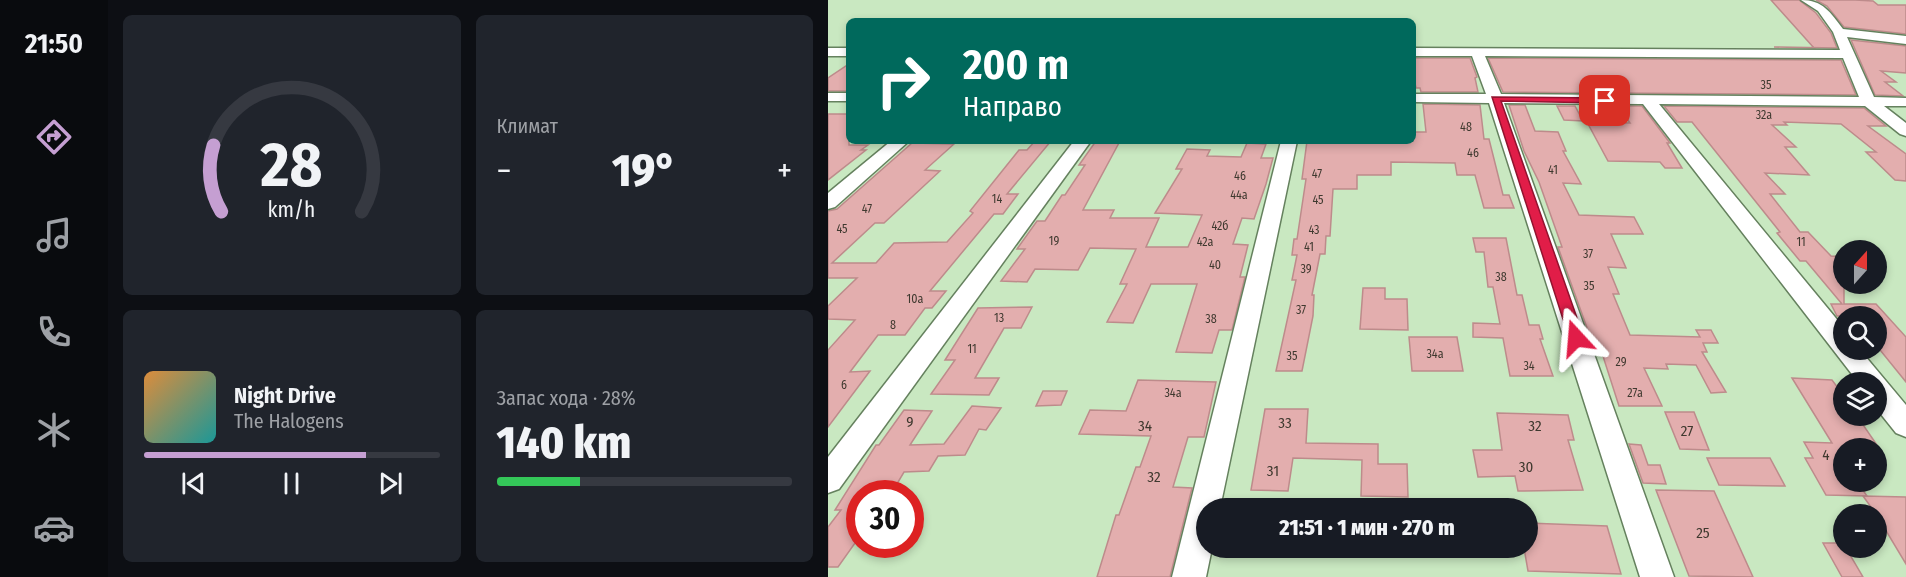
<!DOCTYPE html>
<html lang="ru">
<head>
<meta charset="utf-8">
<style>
	:root { --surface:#171b24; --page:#20242c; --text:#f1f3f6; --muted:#9ea1a6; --line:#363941; --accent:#c59fd2 }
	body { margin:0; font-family:"Fira Sans Condensed",sans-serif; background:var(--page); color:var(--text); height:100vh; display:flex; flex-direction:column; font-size:22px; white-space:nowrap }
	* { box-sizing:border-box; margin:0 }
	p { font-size:20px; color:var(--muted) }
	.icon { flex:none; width:33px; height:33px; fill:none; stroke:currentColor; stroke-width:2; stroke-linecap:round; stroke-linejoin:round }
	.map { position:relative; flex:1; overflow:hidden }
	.drawer { display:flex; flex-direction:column; gap:15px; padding:15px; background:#0d0f14; width:720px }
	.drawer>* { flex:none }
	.guide { position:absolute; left:18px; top:18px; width:570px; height:126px; border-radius:9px; box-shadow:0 3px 9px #0003; background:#00695c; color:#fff; overflow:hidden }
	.needle { width:39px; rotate:21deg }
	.tools { position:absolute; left:1005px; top:240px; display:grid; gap:12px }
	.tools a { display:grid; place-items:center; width:54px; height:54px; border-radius:50%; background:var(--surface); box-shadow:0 3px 9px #0003; font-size:30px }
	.speed { position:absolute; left:18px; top:480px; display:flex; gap:12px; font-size:30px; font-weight:700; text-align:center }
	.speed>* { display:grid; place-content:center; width:78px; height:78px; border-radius:50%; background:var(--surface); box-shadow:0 3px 9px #0003; line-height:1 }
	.speed .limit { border:9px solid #d22; background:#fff; color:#111 }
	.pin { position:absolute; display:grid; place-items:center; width:51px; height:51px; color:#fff; margin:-26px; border-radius:12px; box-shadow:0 3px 9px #0006 }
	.me { position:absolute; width:66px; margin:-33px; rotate:341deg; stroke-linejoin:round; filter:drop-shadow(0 0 4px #0008) }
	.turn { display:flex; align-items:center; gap:21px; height:126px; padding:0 18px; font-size:27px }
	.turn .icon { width:78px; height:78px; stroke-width:2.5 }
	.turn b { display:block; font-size:42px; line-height:51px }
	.big { font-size:45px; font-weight:800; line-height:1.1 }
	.drawer .card { flex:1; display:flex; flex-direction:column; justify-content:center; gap:9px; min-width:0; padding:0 21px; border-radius:9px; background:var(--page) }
	.drawer .dial { align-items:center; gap:0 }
	.dial svg { height:156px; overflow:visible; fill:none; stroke:var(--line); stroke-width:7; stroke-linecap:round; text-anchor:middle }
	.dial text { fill:var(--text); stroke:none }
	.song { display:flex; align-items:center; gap:18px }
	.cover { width:72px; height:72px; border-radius:9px; background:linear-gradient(135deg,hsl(30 70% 55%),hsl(180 70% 35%)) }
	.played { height:6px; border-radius:3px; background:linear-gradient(90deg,var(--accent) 75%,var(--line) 75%) }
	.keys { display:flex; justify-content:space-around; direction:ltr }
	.heat { display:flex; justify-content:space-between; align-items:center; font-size:33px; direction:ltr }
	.charge { height:9px; border-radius:4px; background:linear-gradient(90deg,#34c759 28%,var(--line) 0) }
	.drawer .tiles { flex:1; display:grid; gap:15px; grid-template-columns:repeat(2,1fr) }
	.trip { position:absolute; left:368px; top:498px; width:342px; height:60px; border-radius:30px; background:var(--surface); box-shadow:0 3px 9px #0003; font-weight:800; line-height:60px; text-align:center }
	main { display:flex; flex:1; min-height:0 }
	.menu { display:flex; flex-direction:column; width:108px; justify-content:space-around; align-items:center; background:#090b0e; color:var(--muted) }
	.menu .icon { width:42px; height:42px }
	.menu .active { color:var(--accent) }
	.menu b { font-size:27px; color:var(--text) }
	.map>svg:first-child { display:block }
	.building { fill:#e3aeae; stroke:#bd8b8b; stroke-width:1.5 }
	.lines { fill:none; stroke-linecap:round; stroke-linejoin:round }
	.minor-casing { stroke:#65815e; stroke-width:3 }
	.minor { fill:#fff; fill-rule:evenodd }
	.route { fill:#e11d48; stroke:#92132f; stroke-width:1.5 }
	.labels { text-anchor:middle; stroke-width:4.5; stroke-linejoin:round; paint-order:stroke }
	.number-label { font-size:12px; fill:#3f392f }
	.near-number-label { font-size:15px; fill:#3f392f }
</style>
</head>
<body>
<main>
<nav class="menu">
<b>21:50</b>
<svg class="icon active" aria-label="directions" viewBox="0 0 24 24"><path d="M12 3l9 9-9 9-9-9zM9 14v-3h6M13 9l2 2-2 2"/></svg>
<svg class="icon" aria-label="music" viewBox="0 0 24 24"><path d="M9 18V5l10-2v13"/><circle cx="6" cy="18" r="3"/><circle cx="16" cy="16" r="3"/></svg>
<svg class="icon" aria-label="phone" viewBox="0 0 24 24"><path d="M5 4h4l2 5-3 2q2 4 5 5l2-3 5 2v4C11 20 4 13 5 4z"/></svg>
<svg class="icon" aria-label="climate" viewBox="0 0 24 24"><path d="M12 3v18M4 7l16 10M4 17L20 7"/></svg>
<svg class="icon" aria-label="car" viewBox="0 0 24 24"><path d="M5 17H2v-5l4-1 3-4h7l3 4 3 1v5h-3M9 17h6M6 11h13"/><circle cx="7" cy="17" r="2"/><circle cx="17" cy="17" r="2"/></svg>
</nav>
<section class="drawer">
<div class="tiles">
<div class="card dial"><svg viewBox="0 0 100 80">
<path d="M14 69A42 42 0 1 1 86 69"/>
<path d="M14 69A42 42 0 0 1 10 35" stroke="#c59fd2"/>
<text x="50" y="56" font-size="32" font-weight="700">28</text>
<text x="50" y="72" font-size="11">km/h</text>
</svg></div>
<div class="card"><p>Климат</p>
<div class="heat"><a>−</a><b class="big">19°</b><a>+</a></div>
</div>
<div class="card">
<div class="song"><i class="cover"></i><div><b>Night Drive</b><p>The Halogens</p></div></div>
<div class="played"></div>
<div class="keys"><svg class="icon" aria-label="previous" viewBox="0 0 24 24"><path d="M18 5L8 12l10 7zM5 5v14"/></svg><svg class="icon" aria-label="pause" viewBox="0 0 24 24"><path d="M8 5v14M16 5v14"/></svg><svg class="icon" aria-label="next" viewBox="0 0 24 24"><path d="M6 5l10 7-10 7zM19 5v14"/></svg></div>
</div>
<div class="card"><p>Запас хода · 28%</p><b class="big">140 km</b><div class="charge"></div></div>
</div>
</section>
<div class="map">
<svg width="1078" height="577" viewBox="0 0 1078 577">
	<rect width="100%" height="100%" fill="#c9e8c1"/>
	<!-- building -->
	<g class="building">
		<polygon points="943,0 971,0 988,13 1003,33 1009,48 946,47 986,48"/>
		<polygon points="988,0 1027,0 1045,1 1050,5 1078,5 1078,34 1016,27 999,6"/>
		<polygon points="1023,40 1078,46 1078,73 1053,71 1068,82 1057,82 1075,96 1047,95"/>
		<polygon points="585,58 642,58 649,77 647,78 650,92 593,92 592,88 588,88 585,74"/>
		<polygon points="660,58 1013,60 1028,95 675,92"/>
		<polygon points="21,64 21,91 0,91 0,78"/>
		<polygon points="595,104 652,105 656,139 661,139 675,195 681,195 686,208 656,208 647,175 629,175 627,163 563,162 563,175 529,175 529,189 505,189 502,236 498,236 497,254 492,254 484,295 486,295 485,316 474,371 448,371 468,280 464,280 469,255 464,255 466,239 469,239 478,179 474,179 479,141 585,141 585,132 598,132"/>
		<polygon points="681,105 697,105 707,131 730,132 738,151 735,151 753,184 735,183 751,215 806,217 815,234 783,234 798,268 780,267 791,294 785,294 802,335 872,337 868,330 883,330 890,343 875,343 879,352 874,352 898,392 883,393 868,365 838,364 840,369 816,368 834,406 791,406 773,350 767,350 730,247 734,247 711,182 696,151"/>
		<polygon points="729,106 747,106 755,121 736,120"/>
		<polygon points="790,106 814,106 842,143 839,143 854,168 837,168 832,162 780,161 759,122 802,123"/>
		<polygon points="836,106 1036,108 1058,126 1040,126 1078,154 1078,181 1067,180 1038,152 1048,152 1013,124 956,122 959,125 944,125 968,147 957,147 981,175 937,173 957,194 942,194 972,232 980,232 1003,256 1016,257 1016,304 1048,304 1078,337 1078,382 1048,345 1048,316 1009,316 1003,304 1014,304 978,261 972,261 949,233 952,232 864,122 849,122"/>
		<polygon points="0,114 21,114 21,145 40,145 33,150 38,150 0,180"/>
		<polygon points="207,141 223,141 179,194 190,194 175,214 166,214 102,291 118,291 104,308 97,308 77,335 50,335 22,372 42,371 0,427 0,350 27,320 0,319 0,306 29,278 0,278 0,211 9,209 84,143 126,144 97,170 112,171 56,223 47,223 4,263 48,263 66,243 119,242 145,213 142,211 191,150 199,150"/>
		<polygon points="268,141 292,141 255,210 286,210 282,218 331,218 318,247 360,247 374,215 327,213 354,169 348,169 359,149 382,150 379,156 413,157 419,143 438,144 433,158 445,158 438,184 426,219 414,218 405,244 420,245 412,277 417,277 404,330 391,330 384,353 348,352 369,284 323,284 305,323 279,322 299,284 292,284 308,249 262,248 250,270 207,269 199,282 173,281 197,249 189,249 209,221 217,221 234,195 237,195 257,165 251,165"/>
		<polygon points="645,238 678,238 689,295 694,295 701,325 711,325 715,339 712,339 725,376 682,376 675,338 645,337 645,323 672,324 665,287 660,287 656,252 648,252"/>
		<polygon points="535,288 557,288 557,299 579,299 580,330 532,329"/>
		<polygon points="204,307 193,328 176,328 147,378 171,378 161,395 103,394 127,360 117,360 150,308"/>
		<polygon points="581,337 629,337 635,371 584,371"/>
		<polygon points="964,378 1004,380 1016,396 1016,416 1029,416 1051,448 1016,448 1016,482 1029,482 1039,496 998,495 977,458 985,458 976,442 1004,443"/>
		<polygon points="310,380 388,382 376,437 360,437 345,487 364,488 342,577 269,577 288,515 291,515 308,467 312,467 323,436 251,434 262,410 298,411"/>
		<polygon points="215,391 239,391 233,405 208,406"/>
		<polygon points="144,406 173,408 158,430 151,429 137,455 110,456 101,471 76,472 63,494 32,494 32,536 10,567 0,567 0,527 13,510 7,510 48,445 51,445 76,410 104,411 82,445 116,444"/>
		<polygon points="437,409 480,409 478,443 550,444 550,464 579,464 580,497 533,496 534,460 465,458 460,491 423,490"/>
		<polygon points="837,412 866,412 881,450 852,449"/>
		<polygon points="669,413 740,415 746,440 740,440 755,490 690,491 687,476 650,477 645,450 674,450"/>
		<polygon points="801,444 813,445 820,465 832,465 838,484 815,483"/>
		<polygon points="879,458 942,458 957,486 891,485"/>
		<polygon points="828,490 886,491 925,577 861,576"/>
		<polygon points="1035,496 1078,497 1078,564 1048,514"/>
		<polygon points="699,523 779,526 793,574 700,571 696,548 699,548"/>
		<polygon points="995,543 1016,543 1016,548 1018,548 1035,577 1014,577"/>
	</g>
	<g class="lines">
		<!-- minor casing -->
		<g class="minor-casing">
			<g id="minor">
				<path d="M973,0c22,0 29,12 42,29l63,7v8l-59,-7 27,60 32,1v8h-22l22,17v13l-6,-2 -35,-28 -206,-2 185,224v22h16l46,55v32l-10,-4 -20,-25v-26h-18l-215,-278 -139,-1 170,474h-34l-151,-474 -76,-1v-8h73l-14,-38h-59v-8l427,2 -7,-18 -15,-21zM657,56l358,2 16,39 -358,-3z"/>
				<rect x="0" y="48" width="21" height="8"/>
				<rect x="0" y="93" width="21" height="8"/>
				<polygon points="63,141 81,141 7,207 0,209 0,193"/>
				<polygon points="246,141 263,141 11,489 0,493 0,457"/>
				<polygon points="453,141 469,141 392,508 378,508 378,548 384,548 378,577 344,577"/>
			</g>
		</g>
		<!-- minor -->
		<use href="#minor" class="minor"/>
	</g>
	<!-- route -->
	<polygon class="route" points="664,97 777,98 782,101 777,103 673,101 756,338 754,341 743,341 741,338"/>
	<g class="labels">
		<!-- number labels -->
		<g class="number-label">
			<text x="938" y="89">35</text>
			<text x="936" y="119">32а</text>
			<text x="638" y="131">48</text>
			<text x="645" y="157">46</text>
			<text x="725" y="174">41</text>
			<text x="489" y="178">47</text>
			<text x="412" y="180">46</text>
			<text x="411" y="199">44а</text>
			<text x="169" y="203">14</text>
			<text x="490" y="204">45</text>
			<text x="39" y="213">47</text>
			<text x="392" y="230">42б</text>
			<text x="14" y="233">45</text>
			<text x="486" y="234">43</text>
			<text x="226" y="245">19</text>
			<text x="377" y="246">42а</text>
			<text x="973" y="246">11</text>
			<text x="481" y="251">41</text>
			<text x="760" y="258">37</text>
			<text x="387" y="269">40</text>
			<text x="478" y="273">39</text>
			<text x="673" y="281">38</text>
			<text x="761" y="290">35</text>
			<text x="87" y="303">10а</text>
			<text x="473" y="314">37</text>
			<text x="171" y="322">13</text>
			<text x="383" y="323">38</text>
			<text x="65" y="329">8</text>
			<text x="144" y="353">11</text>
			<text x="607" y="358">34а</text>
			<text x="464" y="360">35</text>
			<text x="793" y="366">29</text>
			<text x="701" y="370">34</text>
			<text x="16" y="389">6</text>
			<text x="345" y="397">34а</text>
			<text x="807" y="397">27а</text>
		</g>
		<!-- near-number labels -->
		<g class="near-number-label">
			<text x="82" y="427">9</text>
			<text x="457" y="428">33</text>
			<text x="317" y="431">34</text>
			<text x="707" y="431">32</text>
			<text x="859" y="436">27</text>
			<text x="998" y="460">4</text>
			<text x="698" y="472">30</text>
			<text x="445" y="476">31</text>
			<text x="326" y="482">32</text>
			<text x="875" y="538">25</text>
		</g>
	</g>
</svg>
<div class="tools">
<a><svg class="needle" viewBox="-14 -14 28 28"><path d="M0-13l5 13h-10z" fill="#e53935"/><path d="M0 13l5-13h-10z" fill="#9ea1a6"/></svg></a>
<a><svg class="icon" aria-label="search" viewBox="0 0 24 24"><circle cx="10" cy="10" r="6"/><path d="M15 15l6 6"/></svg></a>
<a><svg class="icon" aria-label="layers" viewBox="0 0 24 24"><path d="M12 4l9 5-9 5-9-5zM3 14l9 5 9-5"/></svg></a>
<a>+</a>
<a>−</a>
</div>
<div class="speed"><div class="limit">30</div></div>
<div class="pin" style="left:777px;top:101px;background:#d93025"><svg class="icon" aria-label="arrive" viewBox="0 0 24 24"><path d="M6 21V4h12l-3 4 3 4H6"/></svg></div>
<svg class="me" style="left:748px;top:338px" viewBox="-20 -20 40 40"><path d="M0-17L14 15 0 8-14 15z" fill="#e11d48" stroke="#fff" stroke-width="4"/></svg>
<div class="trip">21:51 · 1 мин · 270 m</div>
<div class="guide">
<div class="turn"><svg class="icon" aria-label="right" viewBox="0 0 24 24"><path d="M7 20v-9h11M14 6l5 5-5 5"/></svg><div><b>200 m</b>Направо</div></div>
</div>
</div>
</main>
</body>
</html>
